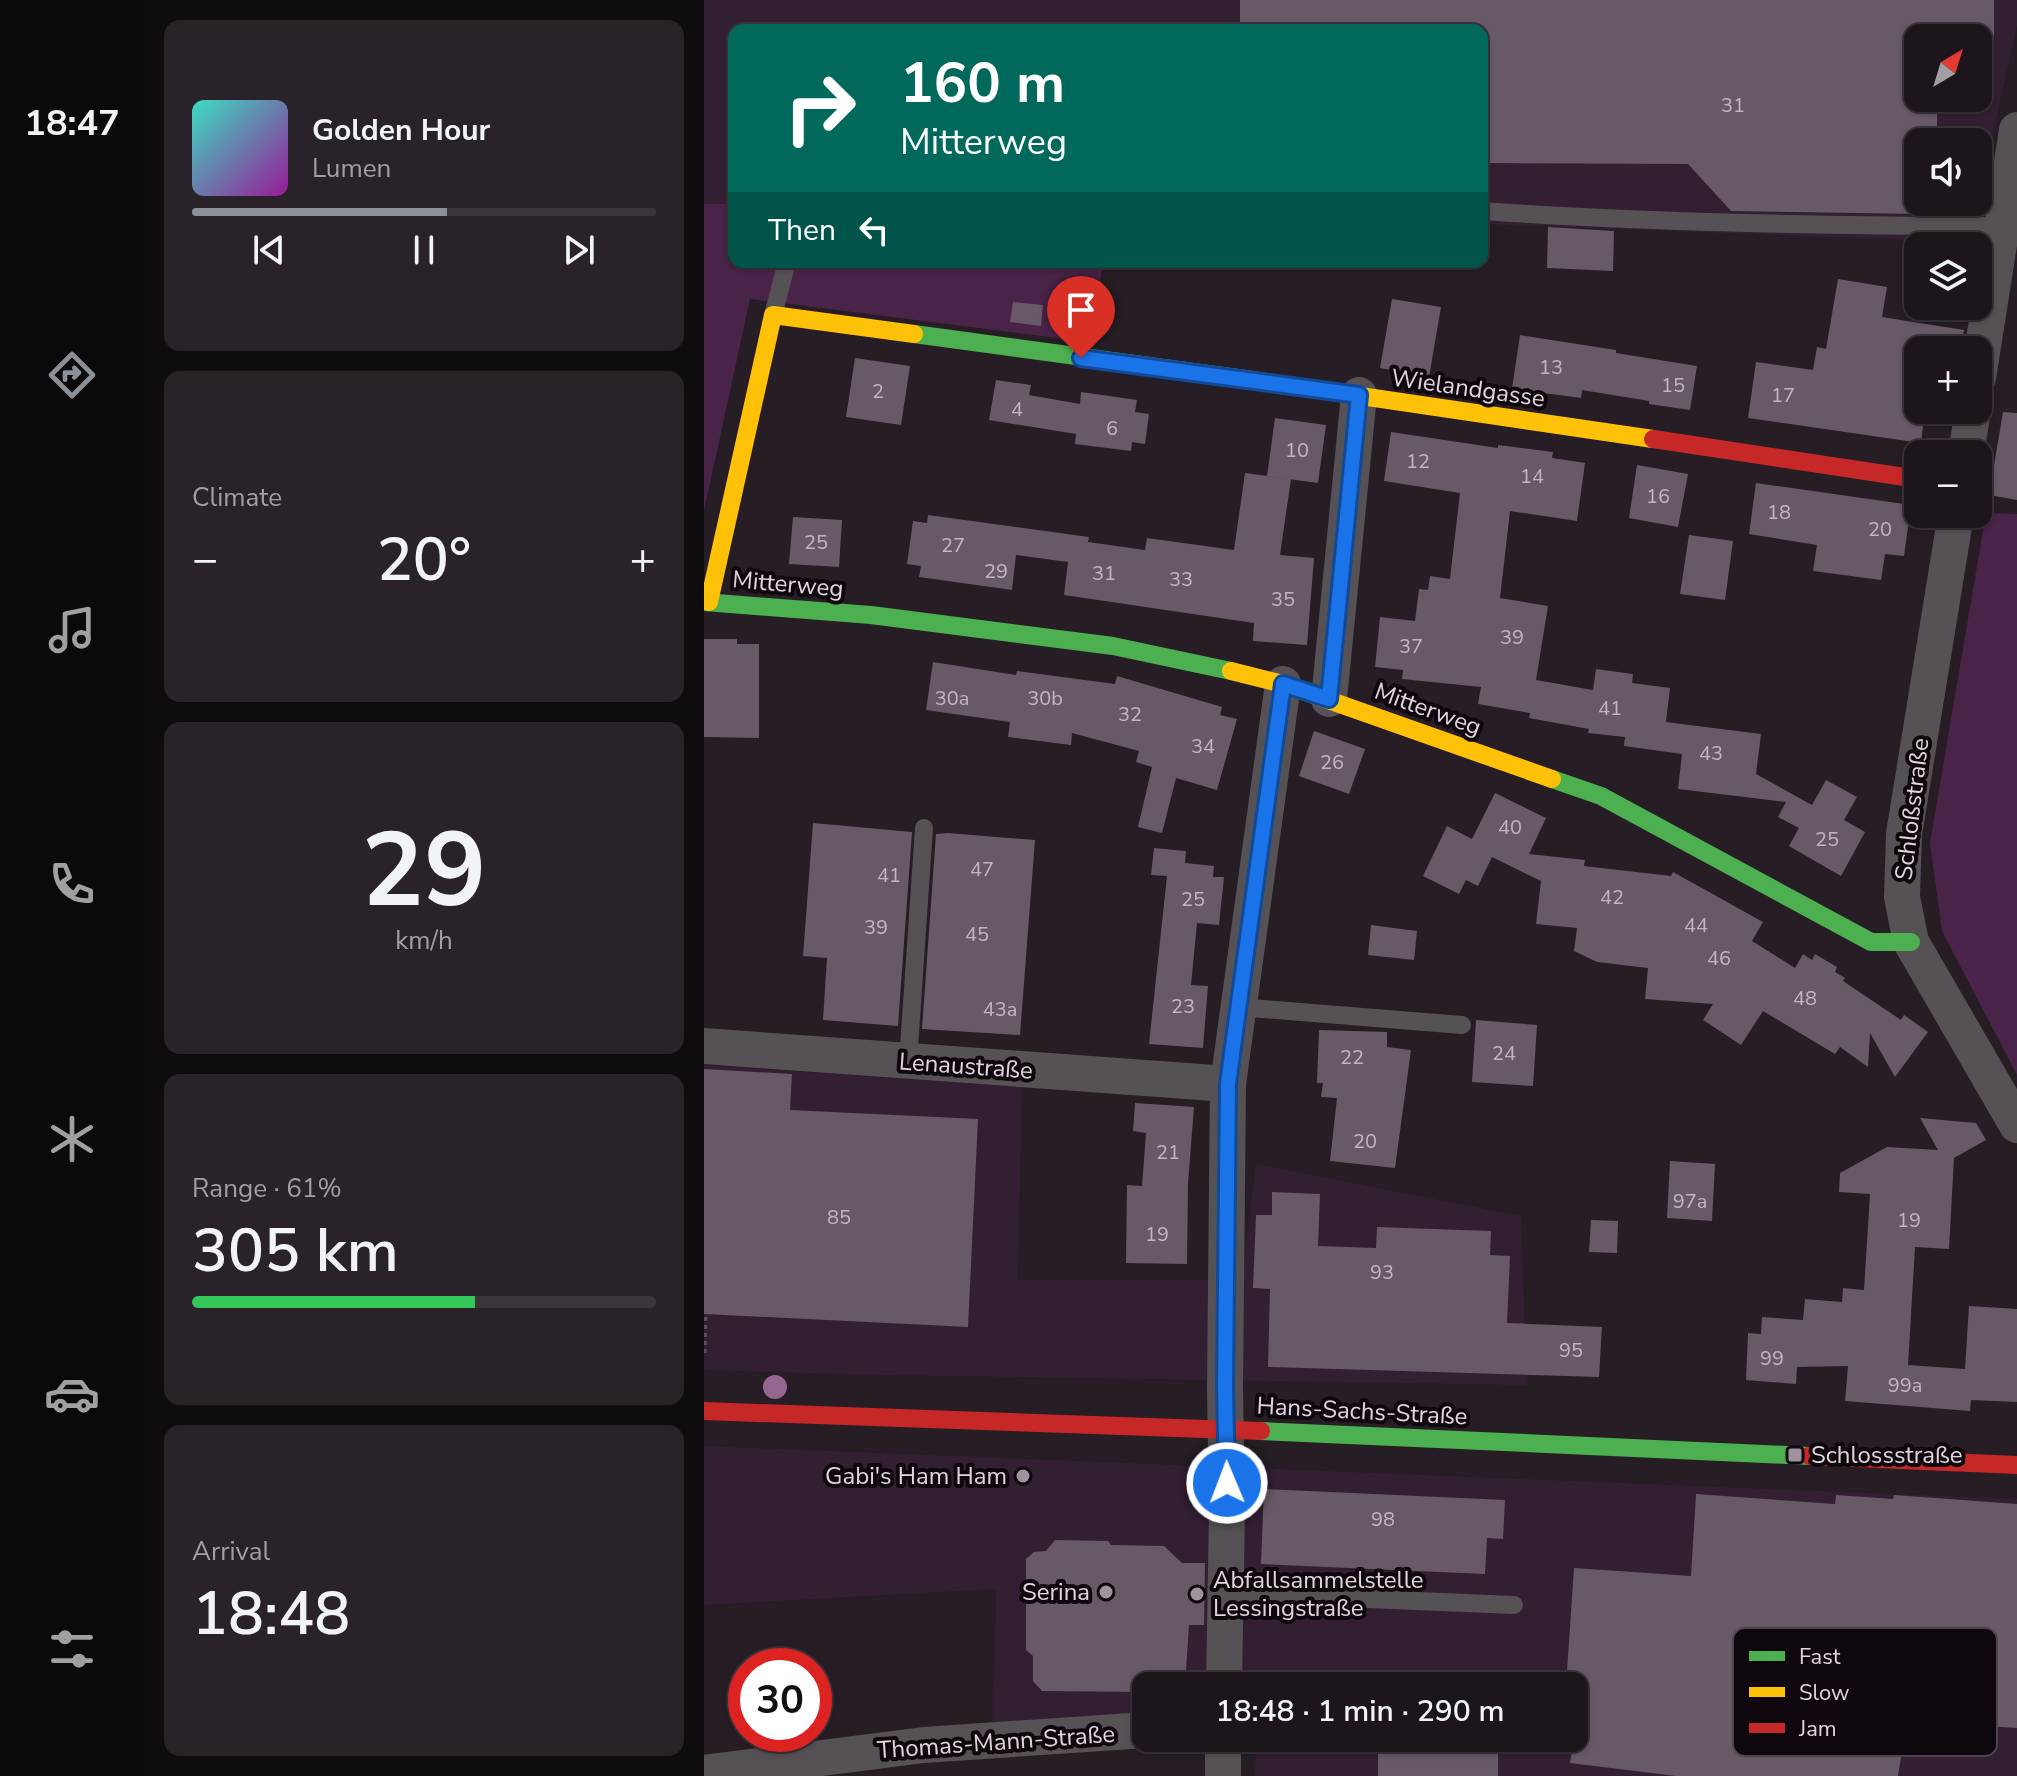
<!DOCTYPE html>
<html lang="en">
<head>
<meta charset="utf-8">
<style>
	:root { --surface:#1c161c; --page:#292329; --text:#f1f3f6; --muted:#a09fa3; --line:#3a353b; --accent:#8c9099 }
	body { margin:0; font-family:"Nunito Sans",sans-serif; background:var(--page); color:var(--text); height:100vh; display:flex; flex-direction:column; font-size:30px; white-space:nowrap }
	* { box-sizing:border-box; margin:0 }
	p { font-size:26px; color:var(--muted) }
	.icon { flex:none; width:44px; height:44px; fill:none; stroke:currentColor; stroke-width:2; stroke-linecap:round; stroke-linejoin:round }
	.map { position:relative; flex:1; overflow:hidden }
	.drawer { display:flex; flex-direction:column; gap:20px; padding:20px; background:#0f0c0f; width:560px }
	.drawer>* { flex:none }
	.hud { position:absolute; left:24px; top:24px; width:760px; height:244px; border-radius:16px; box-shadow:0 2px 6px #0004,0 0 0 2px var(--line); background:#00695c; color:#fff; overflow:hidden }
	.needle { width:52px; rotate:38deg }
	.tools { position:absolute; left:1200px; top:24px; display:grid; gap:16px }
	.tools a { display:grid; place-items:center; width:88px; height:88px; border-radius:16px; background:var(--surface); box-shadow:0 2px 6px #0004,0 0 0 2px var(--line); font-size:40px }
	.speed { position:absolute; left:24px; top:1648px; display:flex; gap:16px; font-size:40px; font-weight:700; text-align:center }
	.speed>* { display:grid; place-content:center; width:104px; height:104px; border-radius:50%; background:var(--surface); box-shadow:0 2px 6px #0004,0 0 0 2px var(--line); line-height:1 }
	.speed .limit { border:12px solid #d22; background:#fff; color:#111 }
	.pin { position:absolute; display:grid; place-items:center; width:68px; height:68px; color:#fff; margin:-82px -34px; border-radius:50% 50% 50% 0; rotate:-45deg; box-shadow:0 0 8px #0007 }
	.pin .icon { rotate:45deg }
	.me { position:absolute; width:88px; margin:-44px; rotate:359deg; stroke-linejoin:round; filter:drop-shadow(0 0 6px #0008) }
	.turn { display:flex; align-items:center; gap:28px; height:168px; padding:0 40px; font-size:36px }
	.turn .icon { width:104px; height:104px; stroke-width:2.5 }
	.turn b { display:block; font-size:56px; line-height:68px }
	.then { display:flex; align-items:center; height:76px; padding:0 40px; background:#0003; gap:16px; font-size:30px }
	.big { font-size:60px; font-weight:600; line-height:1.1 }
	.drawer .widget { flex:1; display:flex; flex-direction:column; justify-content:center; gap:12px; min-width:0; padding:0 28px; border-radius:16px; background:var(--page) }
	.drawer .dial { align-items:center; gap:0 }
	.dial b { font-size:104px; line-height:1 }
	.song { display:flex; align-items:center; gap:24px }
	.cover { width:96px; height:96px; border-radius:12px; background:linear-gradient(135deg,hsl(170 70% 55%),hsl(300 70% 35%)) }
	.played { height:8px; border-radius:4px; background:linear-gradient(90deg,var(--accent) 55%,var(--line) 55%) }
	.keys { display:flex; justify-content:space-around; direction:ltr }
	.heat { display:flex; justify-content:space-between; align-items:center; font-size:44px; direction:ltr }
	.charge { height:12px; border-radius:6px; background:linear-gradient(90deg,#34c759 61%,var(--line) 0) }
	.trip { position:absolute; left:428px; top:1672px; width:456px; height:80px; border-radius:16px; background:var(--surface); box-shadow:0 2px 6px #0004,0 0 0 2px var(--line); font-weight:600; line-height:80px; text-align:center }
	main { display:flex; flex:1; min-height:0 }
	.tabs { display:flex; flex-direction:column; width:144px; justify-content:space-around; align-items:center; background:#0b090b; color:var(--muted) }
	.tabs .icon { width:56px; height:56px }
	.tabs .current { color:var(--accent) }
	.tabs b { font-size:36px; color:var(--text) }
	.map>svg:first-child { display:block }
	.built { fill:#331f32; fill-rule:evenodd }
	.green { fill:#4a2348 }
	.building { fill:#685966 }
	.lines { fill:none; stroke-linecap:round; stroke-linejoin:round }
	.path { stroke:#565155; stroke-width:5; stroke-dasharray:4 4; stroke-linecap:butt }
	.lane { stroke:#555155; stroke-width:18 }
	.street { stroke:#555155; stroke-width:36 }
	.fast { stroke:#4caf50; stroke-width:18 }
	.slow { stroke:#ffc107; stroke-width:18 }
	.jam { stroke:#c62828; stroke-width:18 }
	.tree { fill:#946690 }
	.route-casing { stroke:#114b97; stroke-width:20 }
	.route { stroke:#1a73e8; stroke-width:14 }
	.poi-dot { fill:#9f949d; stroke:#0e070d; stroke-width:3 }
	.labels { text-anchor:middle; stroke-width:8; stroke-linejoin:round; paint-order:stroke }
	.number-label { font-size:20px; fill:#c2b5c0 }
	.street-label { font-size:24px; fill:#e0d4de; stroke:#0e070d }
	.poi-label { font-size:24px; fill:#e0d4de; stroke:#0e070d; text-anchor:start }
	.key { fill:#0e070d; stroke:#4d444c; stroke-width:2 }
	.key-label { font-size:22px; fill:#e0d4de }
</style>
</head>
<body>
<main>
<nav class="tabs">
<b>18:47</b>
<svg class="icon current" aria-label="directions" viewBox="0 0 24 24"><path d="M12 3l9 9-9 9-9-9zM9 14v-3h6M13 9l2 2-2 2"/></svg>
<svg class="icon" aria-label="music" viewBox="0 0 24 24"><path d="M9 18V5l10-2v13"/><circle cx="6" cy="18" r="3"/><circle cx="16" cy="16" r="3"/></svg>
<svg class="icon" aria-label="phone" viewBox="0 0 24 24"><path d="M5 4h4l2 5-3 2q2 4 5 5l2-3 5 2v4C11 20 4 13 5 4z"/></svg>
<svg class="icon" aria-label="climate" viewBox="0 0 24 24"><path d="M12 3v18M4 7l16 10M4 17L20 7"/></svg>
<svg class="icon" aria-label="car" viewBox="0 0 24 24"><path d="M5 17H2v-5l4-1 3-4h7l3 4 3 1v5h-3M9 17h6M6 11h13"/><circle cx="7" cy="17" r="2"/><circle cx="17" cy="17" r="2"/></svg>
<svg class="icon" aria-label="filters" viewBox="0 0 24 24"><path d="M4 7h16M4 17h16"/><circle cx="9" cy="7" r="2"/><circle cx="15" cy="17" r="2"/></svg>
</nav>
<section class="drawer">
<div class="widget">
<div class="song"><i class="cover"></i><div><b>Golden Hour</b><p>Lumen</p></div></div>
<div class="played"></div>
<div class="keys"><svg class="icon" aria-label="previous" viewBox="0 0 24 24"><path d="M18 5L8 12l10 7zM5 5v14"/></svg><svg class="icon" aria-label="pause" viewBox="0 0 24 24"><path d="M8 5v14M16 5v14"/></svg><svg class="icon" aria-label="next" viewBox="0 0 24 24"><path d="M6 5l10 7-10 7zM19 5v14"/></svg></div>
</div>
<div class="widget"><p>Climate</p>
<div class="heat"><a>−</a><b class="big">20°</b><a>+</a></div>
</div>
<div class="widget dial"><b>29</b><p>km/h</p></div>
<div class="widget"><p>Range · 61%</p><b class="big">305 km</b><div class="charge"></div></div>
<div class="widget"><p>Arrival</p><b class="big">18:48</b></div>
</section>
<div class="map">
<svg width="1313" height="1776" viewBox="0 0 1313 1776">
	<rect width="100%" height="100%" fill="#261d25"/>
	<!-- built -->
	<g class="built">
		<path d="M0,0h1313v25l-39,176v-59h-60v60h60l-9,40 -487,-18v-194h-748v174h-30zM1214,38h60v60h-60z"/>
		<polygon points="0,1065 318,1087 314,1280 538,1280 552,1164 817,1216 823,1385 177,1375 0,1370"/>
		<polygon points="0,1446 1313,1499 1313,1776 551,1776 552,1738 870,1738 870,1686 442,1686 442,1720 289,1726 292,1589 0,1605"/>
	</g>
	<!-- green -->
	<g class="green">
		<polygon points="0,204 30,204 30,262 398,262 392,343 46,299 0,511"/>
		<polygon points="1282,513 1313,514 1313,1075 1238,931 1226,843"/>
	</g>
	<!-- building -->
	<g class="building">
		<polygon points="536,0 1290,0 1290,38 1214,38 1214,98 1233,98 1233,142 1214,142 1214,214 1027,211 984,164 778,163 778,30 536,30"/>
		<polygon points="844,227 910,231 909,271 843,268"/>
		<polygon points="1134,279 1183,287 1178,317 1260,330 1257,350 1214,350 1214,410 1221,410 1217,443 1044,418 1052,362 1109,370 1113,347 1122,349"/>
		<polygon points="688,299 737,307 725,377 676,368"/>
		<polygon points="309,302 339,305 337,326 306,322"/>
		<polygon points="816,335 912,350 912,353 993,366 986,410 945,404 945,401 878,390 877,398 808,389"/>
		<polygon points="151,358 206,366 197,425 142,417"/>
		<polygon points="292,380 327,385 325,395 376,404 377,392 433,400 431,412 445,414 441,444 428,442 427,451 371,444 372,434 285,420"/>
		<polygon points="1299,412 1313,413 1313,500 1285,495"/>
		<polygon points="571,418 622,425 614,483 563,476"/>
		<polygon points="687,432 794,448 794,445 849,452 848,458 881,463 873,521 806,511 796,598 844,606 832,680 889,690 892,669 929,674 928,683 966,688 962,722 1057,734 1052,774 1108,805 1122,780 1153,797 1140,820 1161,832 1137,876 1085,846 1095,828 1074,817 1082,802 974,789 978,754 920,746 921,737 884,733 885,729 825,718 826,713 774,704 777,687 698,679 699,670 671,667 676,617 711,621 715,589 724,590 726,576 746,579 756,493 680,481"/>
		<polygon points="933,465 984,474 974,527 925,518"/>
		<polygon points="541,473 587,479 576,555 610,558 603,645 549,641 550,623 360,595 364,562 312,555 308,590 215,577 217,566 203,564 209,521 223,523 224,515 385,537 384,542 441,550 443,538 530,550"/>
		<polygon points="1052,483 1207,505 1200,556 1181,554 1177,580 1109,571 1113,545 1045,534"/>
		<polygon points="89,517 138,520 135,567 85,564"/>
		<polygon points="985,535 1029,541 1021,600 976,594"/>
		<polygon points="0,639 33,639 33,644 55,644 55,738 0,737"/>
		<polygon points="229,662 312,675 313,671 411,684 413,676 518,707 516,715 533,719 513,790 472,778 458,833 434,827 448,767 432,762 435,751 368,733 367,745 304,737 306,722 222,710"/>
		<polygon points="610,731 661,749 645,794 595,776"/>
		<polygon points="791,793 842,818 825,854 881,860 880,866 967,876 969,872 1059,922 1048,941 1091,968 1099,954 1108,960 1111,954 1133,967 1131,972 1141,978 1139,981 1197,1020 1200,1015 1224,1032 1191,1077 1166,1033 1164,1067 1136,1047 1131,1054 1059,1011 1037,1045 999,1020 1009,1004 941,999 944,968 893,962 870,951 873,928 832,924 837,881 788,857 774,886 762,880 755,894 719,876 743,826 768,839"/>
		<polygon points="109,823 208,832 194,1026 119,1020 123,958 99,956"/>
		<polygon points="244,833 331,840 316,1035 218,1029 232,834"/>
		<polygon points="450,848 482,851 481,863 510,866 509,877 520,877 515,925 493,923 487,985 504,986 499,1048 445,1044 463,876 447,875"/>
		<polygon points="667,925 713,931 710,960 664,955"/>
		<polygon points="772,1020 833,1025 829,1086 768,1082"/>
		<polygon points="615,1030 683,1032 683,1047 707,1050 691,1168 626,1161 633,1098 617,1097 619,1083 613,1083"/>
		<polygon points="0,1069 88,1074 86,1110 274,1119 264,1327 0,1314"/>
		<polygon points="431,1103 490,1107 484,1183 483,1264 422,1263 423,1185 438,1186 442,1133 429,1131"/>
		<polygon points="1216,1118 1272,1123 1282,1140 1250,1158 1245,1249 1211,1247 1204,1365 1261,1369 1265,1306 1313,1309 1313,1402 1267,1400 1266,1411 1141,1401 1144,1366 1093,1367 1092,1384 1042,1380 1044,1333 1057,1334 1058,1317 1099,1320 1101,1299 1138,1302 1139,1288 1160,1290 1166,1194 1135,1192 1136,1173 1183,1147 1234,1150"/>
		<polygon points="966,1161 1011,1164 1008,1221 963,1218"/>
		<polygon points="568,1192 616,1194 614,1246 672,1248 673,1227 787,1231 786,1255 806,1256 803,1323 898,1327 895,1377 564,1367 566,1289 549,1288 552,1215 568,1215"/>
		<polygon points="887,1220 914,1221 913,1253 885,1252"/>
		<polygon points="560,1489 801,1500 799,1539 783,1538 781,1574 557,1564"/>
		<polygon points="992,1494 1131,1504 1132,1495 1189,1499 1190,1495 1313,1504 1313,1728 1203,1721 1194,1776 972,1776 866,1763 870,1738 870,1686 862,1686 870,1568 987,1576"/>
		<polygon points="351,1540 404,1541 407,1545 460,1546 478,1563 501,1563 500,1625 485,1625 481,1686 442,1686 442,1692 338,1691 329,1681 329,1656 322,1650 322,1559 330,1552 342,1551"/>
		<rect x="674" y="1738" width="120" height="38"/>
	</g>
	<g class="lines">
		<!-- path -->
		<polyline class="path" points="0,1353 1,1314"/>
		<!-- lane -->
		<g class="lane">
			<path d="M778,211c173,12 347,15 520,15"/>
			<polyline points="69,315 83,262"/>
			<polyline points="534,1007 758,1025"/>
			<polyline points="204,1062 220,828"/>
			<polyline points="521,1593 810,1605"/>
		</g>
		<!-- street -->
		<g class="street">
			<polyline points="1274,378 1313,130"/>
			<polyline points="1262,454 1269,410"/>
			<polyline points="1252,514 1200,834 1198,897 1207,942 1313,1125"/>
			<polyline points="625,699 655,395"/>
			<polyline points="0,1046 524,1084"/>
			<polyline points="520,1686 523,1511 521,1387 524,1084 579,684"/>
			<polyline points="519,1738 519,1776"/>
			<polyline points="0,1773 220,1745 442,1730"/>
		</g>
		<!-- fast -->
		<g class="fast">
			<polyline points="210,334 541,379"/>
			<polyline points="0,602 167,615 409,646 527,671"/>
			<polyline points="848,779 897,796 1167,942 1207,942"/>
			<polyline points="557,1431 1105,1456"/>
		</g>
		<!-- slow -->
		<g class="slow">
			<polyline points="541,379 949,439"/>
			<polyline points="5,602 69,315 210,334"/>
			<polyline points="527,671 579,684 848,779"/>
		</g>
		<!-- jam -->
		<g class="jam">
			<polyline points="949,439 1214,479"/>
			<polyline points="0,1411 557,1431"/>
			<polyline points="1105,1456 1313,1465"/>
		</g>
	</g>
	<!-- trees -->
	<circle class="tree" cx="71" cy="1387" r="12"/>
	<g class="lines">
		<!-- route casing -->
		<g class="route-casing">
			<polyline id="route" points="377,358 655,395 625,699 579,684 531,1032 524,1084 521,1387 523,1483"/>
		</g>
		<!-- route -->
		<use href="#route" class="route"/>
	</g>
	<!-- markers -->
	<g class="poi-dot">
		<rect x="1083" y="1447" width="16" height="16" rx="4"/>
		<circle cx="319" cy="1476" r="8"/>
		<circle cx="402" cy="1592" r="8"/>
		<circle cx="493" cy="1594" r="8"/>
	</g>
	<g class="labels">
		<!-- number labels -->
		<g class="number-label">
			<text x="1029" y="112">31</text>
			<text x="847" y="374">13</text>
			<text x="969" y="392">15</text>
			<text x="174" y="398">2</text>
			<text x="1079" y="402">17</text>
			<text x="313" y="416">4</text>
			<text x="408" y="435">6</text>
			<text x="593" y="457">10</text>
			<text x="714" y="468">12</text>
			<text x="828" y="483">14</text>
			<text x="954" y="503">16</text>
			<text x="1075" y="519">18</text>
			<text x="1176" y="536">20</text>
			<text x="112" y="549">25</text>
			<text x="249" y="552">27</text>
			<text x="292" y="578">29</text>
			<text x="400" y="580">31</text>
			<text x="477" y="586">33</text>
			<text x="579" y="606">35</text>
			<text x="808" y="644">39</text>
			<text x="707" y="653">37</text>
			<text x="248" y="705">30a</text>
			<text x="341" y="705">30b</text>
			<text x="906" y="715">41</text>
			<text x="426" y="721">32</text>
			<text x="499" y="753">34</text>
			<text x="1007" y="760">43</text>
			<text x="628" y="769">26</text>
			<text x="806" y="834">40</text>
			<text x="1123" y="846">25</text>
			<text x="278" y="876">47</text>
			<text x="185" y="882">41</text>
			<text x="908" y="904">42</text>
			<text x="489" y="906">25</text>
			<text x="992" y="932">44</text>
			<text x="172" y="934">39</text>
			<text x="273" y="941">45</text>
			<text x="1015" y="965">46</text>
			<text x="1101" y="1005">48</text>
			<text x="479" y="1013">23</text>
			<text x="296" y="1016">43a</text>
			<text x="800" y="1060">24</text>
			<text x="648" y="1064">22</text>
			<text x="661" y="1148">20</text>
			<text x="464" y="1159">21</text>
			<text x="986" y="1208">97a</text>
			<text x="135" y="1224">85</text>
			<text x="1205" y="1227">19</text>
			<text x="453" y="1241">19</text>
			<text x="678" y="1279">93</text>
			<text x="867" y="1357">95</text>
			<text x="1068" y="1365">99</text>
			<text x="1201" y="1392">99a</text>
			<text x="679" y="1526">98</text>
		</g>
		<!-- street labels -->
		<g class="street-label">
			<text transform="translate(764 388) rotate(8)" y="8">Wielandgasse</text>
			<text transform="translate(84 584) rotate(5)" y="8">Mitterweg</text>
			<text transform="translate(724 709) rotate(20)" y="8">Mitterweg</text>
			<text transform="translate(1208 809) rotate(-83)" y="8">Schloßstraße</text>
			<text transform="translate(262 1066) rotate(4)" y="8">Lenaustraße</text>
			<text transform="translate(658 1411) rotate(3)" y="8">Hans-Sachs-Straße</text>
			<text transform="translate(292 1742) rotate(-4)" y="8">Thomas-Mann-Straße</text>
		</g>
		<!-- poi labels -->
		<g class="poi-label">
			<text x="1107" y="1463">Schlossstraße</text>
			<text x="303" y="1484" text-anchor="end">Gabi's Ham Ham</text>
			<text x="509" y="1588">Abfallsammelstelle<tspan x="509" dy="28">Lessingstraße</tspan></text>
			<text x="386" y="1600" text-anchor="end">Serina</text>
		</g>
	</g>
	<!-- legend -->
	<rect x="1029" y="1628" width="264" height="128" rx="12" class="key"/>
	<rect x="1045" y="1651" width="36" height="10" fill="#4caf50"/>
	<rect x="1045" y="1687" width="36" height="10" fill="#ffc107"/>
	<rect x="1045" y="1723" width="36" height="10" fill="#c62828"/>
	<g class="key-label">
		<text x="1095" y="1664">Fast</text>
		<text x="1095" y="1700">Slow</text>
		<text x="1095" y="1736">Jam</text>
	</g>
</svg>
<div class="tools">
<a><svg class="needle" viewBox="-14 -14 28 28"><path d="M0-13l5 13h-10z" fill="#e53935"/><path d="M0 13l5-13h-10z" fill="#a09fa3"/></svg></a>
<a><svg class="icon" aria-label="sound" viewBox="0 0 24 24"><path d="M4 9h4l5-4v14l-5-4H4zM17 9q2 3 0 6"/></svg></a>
<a><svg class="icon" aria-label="layers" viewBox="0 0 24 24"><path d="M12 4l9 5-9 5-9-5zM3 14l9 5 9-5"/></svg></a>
<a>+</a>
<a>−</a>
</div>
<div class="speed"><div class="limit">30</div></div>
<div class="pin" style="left:377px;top:358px;background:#d93025"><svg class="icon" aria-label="arrive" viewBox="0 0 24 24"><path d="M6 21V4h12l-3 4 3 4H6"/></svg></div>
<svg class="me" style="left:523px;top:1483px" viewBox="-20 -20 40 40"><circle r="17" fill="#1a73e8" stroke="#fff" stroke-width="3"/><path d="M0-11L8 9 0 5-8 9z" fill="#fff"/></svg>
<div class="trip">18:48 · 1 min · 290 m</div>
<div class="hud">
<div class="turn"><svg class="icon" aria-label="right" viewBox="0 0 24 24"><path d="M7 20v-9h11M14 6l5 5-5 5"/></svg><div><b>160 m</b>Mitterweg</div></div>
<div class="then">Then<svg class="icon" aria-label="left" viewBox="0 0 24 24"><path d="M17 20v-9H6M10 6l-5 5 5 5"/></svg></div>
</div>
</div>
</main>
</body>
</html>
